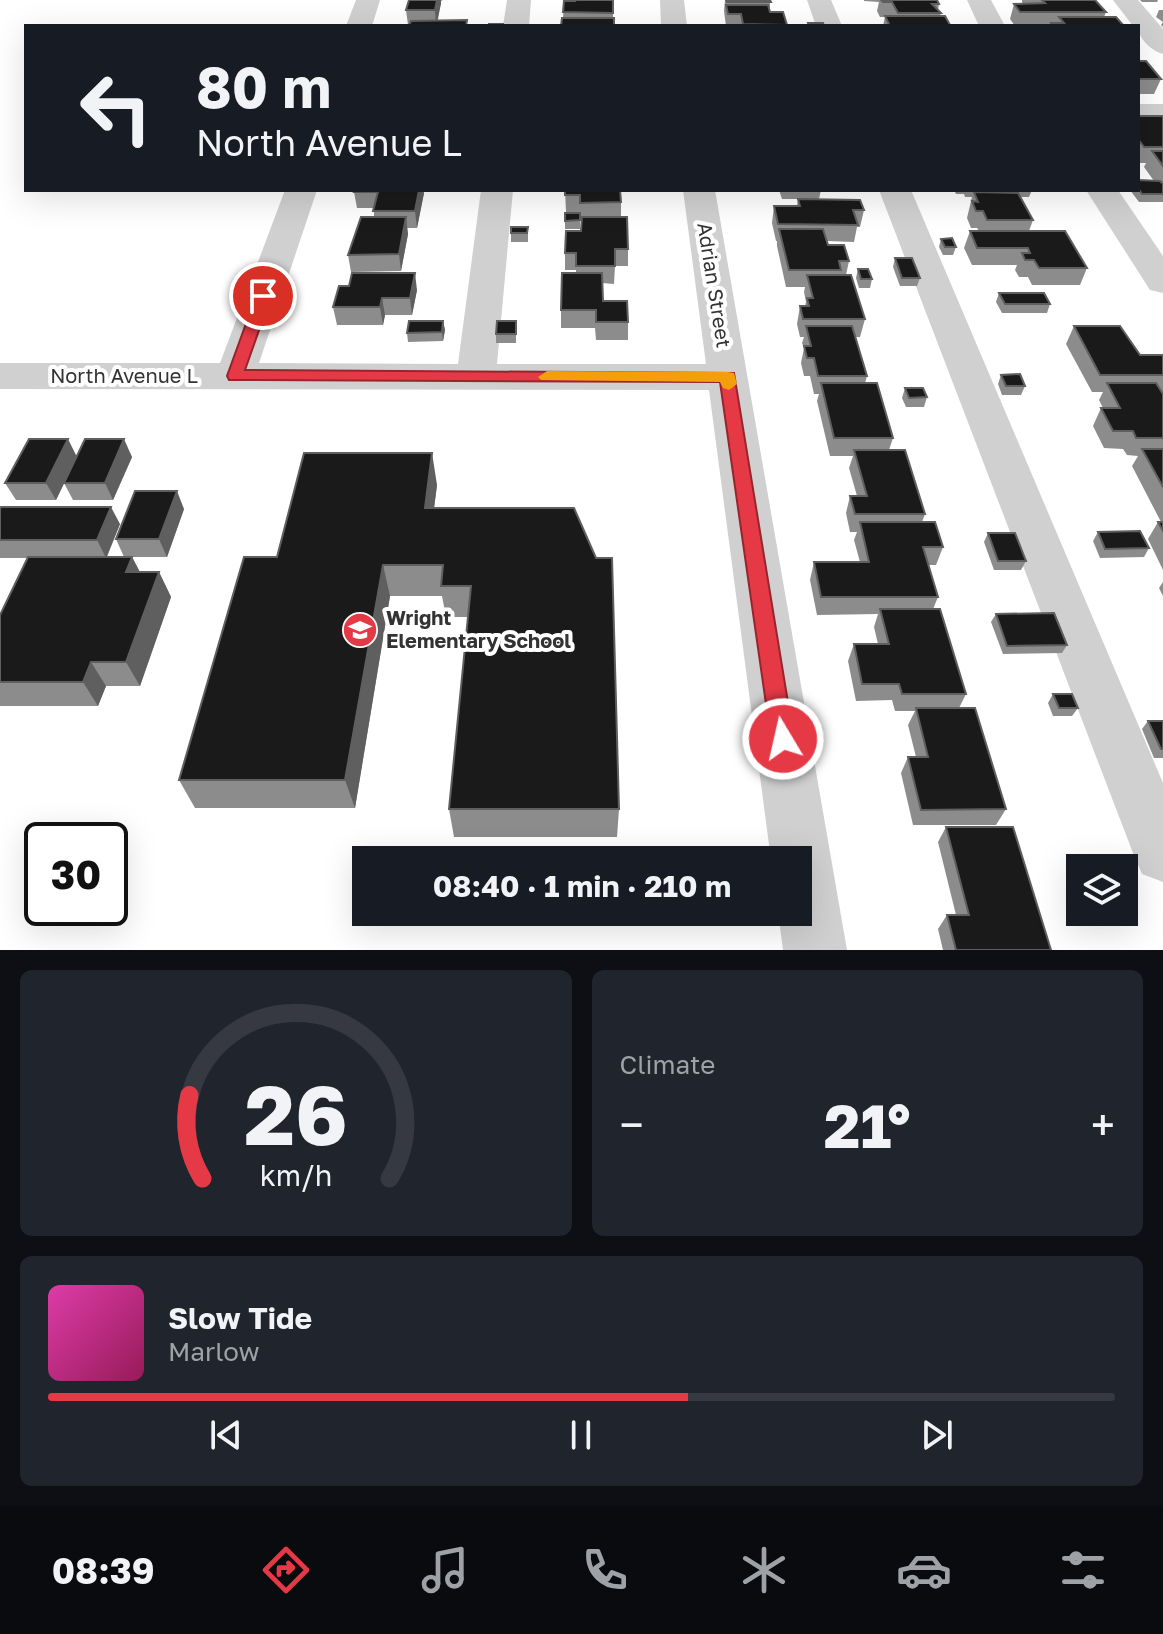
<!DOCTYPE html>
<html lang="en">
<head>
<meta charset="utf-8">
<style>
	:root { --surface:#171b24; --page:#20242c; --text:#f1f3f6; --muted:#9ea1a6; --line:#363941; --accent:#e63946 }
	body { margin:0; font-family:"Golos Text",sans-serif; background:var(--page); color:var(--text); height:100vh; display:flex; flex-direction:column; font-size:30px; white-space:nowrap }
	* { box-sizing:border-box; margin:0 }
	p { font-size:26px; color:var(--muted) }
	.icon { flex:none; width:44px; height:44px; fill:none; stroke:currentColor; stroke-width:2; stroke-linecap:round; stroke-linejoin:round }
	.map { position:relative; height:950px; overflow:hidden }
	.side { display:flex; flex-direction:column; gap:20px; padding:20px; background:#0d0f14; flex:1 }
	.side>* { flex:none }
	.banner { position:absolute; left:24px; top:24px; width:1116px; height:168px; border-radius:0px; box-shadow:0 8px 32px #0002; background:#171b24; color:var(--text); overflow:hidden }
	.controls { position:absolute; left:1066px; top:854px; display:grid; gap:16px }
	.controls a { display:grid; place-items:center; width:72px; height:72px; border-radius:0px; background:var(--surface); box-shadow:0 8px 32px #0002; font-size:40px }
	.speed { position:absolute; left:24px; top:822px; display:flex; gap:16px; font-size:40px; font-weight:700; text-align:center }
	.speed>* { display:grid; place-content:center; width:104px; height:104px; border-radius:50%; background:var(--surface); box-shadow:0 8px 32px #0002; line-height:1 }
	.speed .limit { border:4px solid #111; border-radius:12px; background:#fff; color:#111 }
	.pin { position:absolute; display:grid; place-items:center; width:68px; height:68px; color:#fff; margin:-34px; border:4px solid #fff; border-radius:50%; box-shadow:0 2px 8px #0007 }
	.me { position:absolute; width:88px; margin:-44px; rotate:351deg; stroke-linejoin:round; filter:drop-shadow(0 0 6px #0008) }
	.turn { display:flex; align-items:center; gap:28px; height:168px; padding:0 40px; font-size:36px }
	.turn .icon { width:104px; height:104px; stroke-width:2.5 }
	.turn b { display:block; font-size:56px; line-height:68px }
	.big { font-size:60px; font-weight:700; line-height:1.1 }
	.side .card { flex:1; display:flex; flex-direction:column; justify-content:center; gap:12px; min-width:0; padding:0 28px; border-radius:12px; background:var(--page) }
	.side .dial { align-items:center; gap:0 }
	.dial svg { height:208px; overflow:visible; fill:none; stroke:var(--line); stroke-width:7; stroke-linecap:round; text-anchor:middle }
	.dial text { fill:var(--text); stroke:none }
	.song { display:flex; align-items:center; gap:24px }
	.cover { width:96px; height:96px; border-radius:12px; background:linear-gradient(135deg,hsl(320 70% 55%),hsl(330 70% 35%)) }
	.played { height:8px; border-radius:4px; background:linear-gradient(90deg,var(--accent) 60%,var(--line) 60%) }
	.keys { display:flex; justify-content:space-around; direction:ltr }
	.heat { display:flex; justify-content:space-between; align-items:center; font-size:44px; direction:ltr }
	.side .tiles { flex:1; display:grid; gap:20px; grid-template-columns:1fr 1fr }
	.card:last-child { grid-column:span 2 }
	.trip { position:absolute; left:352px; top:846px; width:460px; height:80px; border-radius:0px; background:var(--surface); box-shadow:0 8px 32px #0002; font-weight:700; line-height:80px; text-align:center }
	.tabs { display:flex; height:128px; justify-content:space-around; align-items:center; background:#090b0e; color:var(--muted) }
	.tabs .icon { width:56px; height:56px }
	.tabs .selected { color:var(--accent) }
	.tabs b { font-size:36px; color:var(--text) }
	.map>svg:first-child { display:block }
	.lines { fill:none; stroke-linecap:round; stroke-linejoin:round }
	.minor { fill:#d0d0d0; fill-rule:evenodd }
	.wall { fill:#8c8c8c }
	.shaded-wall { fill:#5f5f5f }
	.building { fill:#1a1a1a; stroke:#5f5f5f; stroke-width:2 }
	.route { fill:#e63946; stroke:#96252e; stroke-width:2 }
	.slow { fill:#f59e0b }
	.labels { text-anchor:middle; stroke-width:8; stroke-linejoin:round; paint-order:stroke }
	.street-label { font-size:20px; fill:#333; stroke:#fff }
	.poi-label { font-size:20px; font-weight:bold; fill:#333; stroke:#fff; text-anchor:start }
</style>
</head>
<body>
<div class="map">
<svg width="1163" height="950" viewBox="0 0 1163 950">
	<rect width="100%" height="100%" fill="#fff"/>
	<g class="lines">
		<!-- minor -->
		<g class="minor">
			<polygon points="356,0 380,0 372,26 346,26"/>
			<polygon points="507,0 531,0 529,26 503,26"/>
			<polygon points="660,0 684,0 687,26 661,26"/>
			<polygon points="807,0 831,0 842,26 816,26"/>
			<polygon points="967,0 991,0 1005,26 979,26"/>
			<path d="M1113,0h25l25,29v25c-11,-3 -25,-15 -25,-28h-5z"/>
			<rect x="1138" y="104" width="25" height="18"/>
			<polygon points="285,190 317,190 259,363 458,364 481,190 513,190 497,364 706,364 683,190 715,190 847,950 783,950 778,912 798,912 798,860 771,860 709,390 0,389 0,363 220,363"/>
			<polygon points="879,190 911,190 1163,783 1163,882 1142,874 1133,853"/>
			<polygon points="1086,190 1118,190 1163,256 1163,293 1150,290"/>
		</g>
	</g>
	<!-- wall -->
	<g class="wall">
		<polygon points="409,0 443,0 441,1 438,20 408,25 406,10"/>
		<polygon points="571,0 613,0 613,18 563,18 564,1"/>
		<polygon points="725,0 770,0 770,12 787,25 787,26 726,26 724,11"/>
		<polygon points="864,0 937,0 939,4 938,10 941,13 940,16 950,26 883,26 885,17 880,17 877,11 879,2 864,1"/>
		<polygon points="1022,0 1095,0 1106,12 1104,17 1124,26 1015,26 1010,19 1014,4 1023,4 1022,2"/>
		<polygon points="1140,0 1158,0 1157,2 1142,2"/>
		<polygon points="1159,10 1163,10 1163,27 1161,25 1163,22 1156,17"/>
		<polygon points="1138,61 1161,79 1154,94 1138,94"/>
		<polygon points="1138,116 1163,116 1163,202 1139,202 1130,190 1138,190 1138,180 1154,181 1144,167 1146,163 1138,163"/>
		<polygon points="565,190 621,202 621,217 628,249 628,266 615,266 614,284 602,283 603,301 628,322 628,340 596,340 595,328 561,328 561,310 576,273 576,270 565,270 565,253 581,231 582,219 580,219 580,212 566,212"/>
		<polygon points="779,190 821,190 819,199 782,199"/>
		<polygon points="954,190 1032,190 1029,197 1021,197 1033,220 1029,231 1087,268 1080,285 1032,285 1028,277 1019,277 1015,270 1017,265 972,265 964,248 970,231 979,231 977,228 971,228 967,218 972,197 965,197 964,194 956,194"/>
		<polygon points="354,192 424,193 417,228 407,228 408,234 401,271 351,272 348,255 374,217 374,208 357,208"/>
		<polygon points="798,199 864,210 860,227 857,227 854,242 827,241 828,245 849,261 846,275 865,319 860,337 855,337 867,376 865,383 893,438 889,450 925,514 922,522 943,547 936,565 928,565 938,597 933,609 966,694 959,708 1006,809 996,825 913,825 901,773 908,757 916,757 908,725 915,711 895,711 892,700 856,701 848,661 854,644 878,644 874,627 878,614 817,615 810,580 814,562 860,562 854,540 857,532 850,532 846,513 850,496 857,496 849,468 853,456 830,456 817,401 819,394 814,394 810,376 804,376 801,363 804,348 802,343 804,337 800,337 797,324 800,306 805,306 806,302 804,292 805,287 786,287 777,246 777,241 776,241 772,223 774,206 797,206"/>
		<rect x="565" y="213" width="15" height="16"/>
		<polygon points="528,227 528,242 511,242 511,233"/>
		<polygon points="941,239 956,247 953,255 943,255 939,247"/>
		<polygon points="895,258 920,278 917,286 900,286 893,267"/>
		<polygon points="858,269 872,279 870,288 859,288 856,278"/>
		<polygon points="417,290 412,315 385,315 383,325 337,325 333,307"/>
		<polygon points="999,293 1050,304 1047,313 1002,313 996,302"/>
		<polygon points="443,321 445,330 443,341 408,342 407,333"/>
		<polygon points="516,321 516,343 496,343 496,334"/>
		<polygon points="1074,326 1140,355 1163,355 1163,392 1162,392 1163,394 1163,570 1148,539 1158,522 1161,522 1132,466 1138,456 1127,455 1123,449 1104,448 1093,426 1101,408 1103,408 1099,400 1103,392 1092,392 1066,344"/>
		<polygon points="1001,375 1025,386 1021,395 1002,395 998,384"/>
		<polygon points="905,388 927,397 924,407 906,407 902,398"/>
		<polygon points="77,457 132,457 113,500 73,500 64,483 56,500 16,500 5,483"/>
		<polygon points="437,485 434,508 619,809 617,837 454,837 449,809 468,617 446,617 442,596 390,596 355,808 195,808 179,780 277,557"/>
		<polygon points="0,509 120,524 107,557 124,557 116,539 184,509 167,557 132,557 140,572 159,572 171,597 140,686 106,686 98,706 0,706 0,615 28,558 0,558"/>
		<polygon points="1098,532 1149,548 1144,557 1100,558 1093,541"/>
		<polygon points="988,533 1026,561 1021,570 994,570 984,542"/>
		<polygon points="1163,582 1163,596 1159,588"/>
		<polygon points="996,614 1067,645 1062,653 1003,654 991,622"/>
		<polygon points="1053,694 1078,708 1072,716 1053,716 1048,703"/>
		<polygon points="1148,721 1163,721 1163,758 1154,758 1142,729"/>
		<polygon points="946,827 1051,950 943,950 938,929 947,915 956,915 938,842"/>
	</g>
	<!-- shaded-wall -->
	<g class="shaded-wall">
		<polygon points="437,0 441,0 441,4 436,25 435,10"/>
		<polygon points="419,190 423,190 424,193 417,228 415,211"/>
		<polygon points="406,217 408,234 401,271 399,254"/>
		<polygon points="415,273 417,290 412,315 410,298"/>
		<polygon points="382,298 385,315 383,325 380,307"/>
		<polygon points="443,321 445,330 443,341 442,332"/>
		<polygon points="68,439 77,457 56,500 46,483"/>
		<polygon points="124,439 132,457 113,500 105,483"/>
		<polygon points="432,453 437,485 430,540 425,508"/>
		<polygon points="177,491 184,509 167,557 159,539"/>
		<polygon points="111,507 120,524 106,558 97,540"/>
		<polygon points="132,557 145,582 126,572"/>
		<polygon points="383,565 390,596 355,808 345,780"/>
		<polygon points="159,572 171,597 140,686 126,662"/>
		<polygon points="91,662 106,686 98,706 83,682"/>
	</g>
	<!-- building -->
	<g class="building">
		<polygon points="409,0 437,0 435,10 406,10"/>
		<polygon points="574,0 613,0 613,13 563,12 564,1 576,1"/>
		<polygon points="726,0 770,0 771,2 727,2"/>
		<polygon points="881,0 937,0 939,4 932,4 941,13 898,13 892,2 883,2"/>
		<polygon points="1042,0 1095,0 1106,12 1020,12 1014,4 1045,3"/>
		<polygon points="726,5 768,5 770,12 783,12 787,25 743,24 741,14 728,14"/>
		<polygon points="885,16 945,16 950,25 890,26"/>
		<polygon points="1059,17 1116,17 1124,26 1053,26 1051,23 1064,23"/>
		<polygon points="562,18 614,18 614,26 561,26"/>
		<polygon points="467,20 466,26 409,26 411,21"/>
		<polygon points="808,23 823,23 824,26 809,26"/>
		<rect x="489" y="24" width="14" height="2"/>
		<polygon points="1138,61 1146,61 1161,79 1138,79"/>
		<polygon points="1138,116 1163,116 1163,147 1144,147 1138,139"/>
		<polygon points="1152,151 1163,151 1163,166"/>
		<polygon points="1138,180 1160,181 1163,184 1163,194 1142,194 1138,188"/>
		<polygon points="355,190 419,190 415,211 373,211 378,192 354,192"/>
		<polygon points="565,190 620,190 621,202 580,203 580,195 565,195"/>
		<polygon points="974,192 1018,193 1033,220 987,220 983,211 976,211 972,201 978,202"/>
		<polygon points="798,199 860,200 864,210 853,210 858,225 778,224 774,206 800,206"/>
		<polygon points="565,213 580,213 580,220 565,221"/>
		<polygon points="361,217 406,217 399,254 348,255"/>
		<polygon points="582,217 627,217 628,249 615,249 615,266 576,266 576,253 565,253 566,231 581,231"/>
		<polygon points="511,227 528,227 527,233 511,233"/>
		<polygon points="779,229 823,229 828,245 844,245 849,261 839,261 841,270 789,270"/>
		<polygon points="970,231 1065,231 1087,268 1039,268 1034,260 1025,260 1022,253 1030,253 1028,248 977,248"/>
		<polygon points="952,238 956,247 945,247 941,239"/>
		<polygon points="895,258 912,258 920,278 902,278"/>
		<polygon points="858,269 868,269 872,279 861,279"/>
		<polygon points="352,273 415,273 410,298 382,298 380,307 333,307 339,286 349,286"/>
		<polygon points="562,273 602,273 603,301 627,301 628,322 596,322 596,310 561,310"/>
		<polygon points="807,275 851,275 865,319 803,319 800,306 809,306 807,298 813,298"/>
		<polygon points="999,293 1044,293 1050,304 1005,304"/>
		<polygon points="409,321 443,321 442,332 407,333"/>
		<polygon points="497,321 516,321 516,334 496,334"/>
		<polygon points="806,326 852,326 867,376 818,376 814,358 807,358 804,346 811,346"/>
		<polygon points="1074,326 1120,326 1140,355 1163,355 1163,375 1100,375"/>
		<polygon points="1020,374 1025,386 1006,386 1001,375"/>
		<polygon points="821,383 877,383 893,438 834,438"/>
		<polygon points="1107,383 1156,383 1163,394 1163,438 1136,438 1133,431 1113,431 1101,408 1120,408"/>
		<polygon points="905,388 923,388 927,397 909,398"/>
		<polygon points="29,439 68,439 46,483 5,483"/>
		<polygon points="85,439 124,439 105,483 64,483"/>
		<polygon points="1142,449 1163,449 1163,487"/>
		<polygon points="854,450 905,450 925,514 855,514 850,496 867,496"/>
		<polygon points="304,453 432,453 425,508 574,508 596,558 612,558 619,809 449,809 471,586 441,586 443,565 383,565 345,780 179,780 244,557 277,557"/>
		<polygon points="135,491 177,491 159,539 116,539"/>
		<polygon points="1,507 111,507 97,540 0,540 0,509"/>
		<polygon points="860,522 935,522 943,547 923,547 938,597 821,597 814,562 869,562"/>
		<polygon points="1158,522 1163,522 1163,531"/>
		<polygon points="1140,531 1149,548 1105,549 1098,532"/>
		<polygon points="988,533 1015,533 1026,561 998,561"/>
		<polygon points="28,557 132,557 126,572 159,572 126,662 91,662 83,682 0,682 0,615"/>
		<polygon points="880,609 940,609 966,694 902,694 899,684 862,684 854,644 889,644"/>
		<polygon points="1054,613 1067,645 1007,646 996,614"/>
		<polygon points="1053,694 1072,694 1078,708 1059,708"/>
		<polygon points="916,708 975,708 1006,809 921,810 908,757 928,757"/>
		<polygon points="1148,721 1163,721 1163,749 1161,749"/>
		<polygon points="946,827 1013,827 1051,950 956,950 947,915 969,915"/>
	</g>
	<!-- route -->
	<polygon class="route" points="263,292 271,296 245,370 734,373 794,739 791,746 783,749 775,746 771,739 720,382 229,380 227,376 256,296"/>
	<!-- slow -->
	<polygon class="slow" points="547,371 728,372 734,373 737,384 729,390 723,388 720,382 541,380 538,377"/>
	<!-- icons -->
	<defs>
		<g id="school-disc" transform="scale(1.8)"><circle r="9.5" fill="#e63946" stroke="#fff"/><path d="M0-5L7-2L0 1L-7-2ZM-4 1L0 2.5L4 1V4Q0 6-4 4Z" fill="#fff"/></g>
	</defs>
	<g fill-rule="evenodd">
		<use href="#school-disc" x="360" y="630"/>
	</g>
	<g class="labels">
		<!-- street labels -->
		<g class="street-label">
			<text transform="translate(714 285) rotate(81)" y="7">Adrian Street</text>
			<text x="124" y="383">North Avenue L</text>
		</g>
		<!-- poi labels -->
		<g class="poi-label">
			<text x="386" y="625">Wright<tspan x="386" dy="23">Elementary School</tspan></text>
		</g>
	</g>
</svg>
<div class="controls">
<a><svg class="icon" aria-label="layers" viewBox="0 0 24 24"><path d="M12 4l9 5-9 5-9-5zM3 14l9 5 9-5"/></svg></a>
</div>
<div class="speed"><div class="limit">30</div></div>
<div class="pin" style="left:263px;top:296px;background:#d93025"><svg class="icon" aria-label="arrive" viewBox="0 0 24 24"><path d="M6 21V4h12l-3 4 3 4H6"/></svg></div>
<svg class="me" style="left:783px;top:739px" viewBox="-20 -20 40 40"><circle r="17" fill="#e63946" stroke="#fff" stroke-width="3"/><path d="M0-11L8 9 0 5-8 9z" fill="#fff"/></svg>
<div class="trip">08:40 · 1 min · 210 m</div>
<div class="banner">
<div class="turn"><svg class="icon" aria-label="left" viewBox="0 0 24 24"><path d="M17 20v-9H6M10 6l-5 5 5 5"/></svg><div><b>80 m</b>North Avenue L</div></div>
</div>
</div>
<section class="side">
<div class="tiles">
<div class="card dial"><svg viewBox="0 0 100 80">
<path d="M14 69A42 42 0 1 1 86 69"/>
<path d="M14 69A42 42 0 0 1 9 37" stroke="#e63946"/>
<text x="50" y="56" font-size="32" font-weight="700">26</text>
<text x="50" y="72" font-size="11">km/h</text>
</svg></div>
<div class="card"><p>Climate</p>
<div class="heat"><a>−</a><b class="big">21°</b><a>+</a></div>
</div>
<div class="card">
<div class="song"><i class="cover"></i><div><b>Slow Tide</b><p>Marlow</p></div></div>
<div class="played"></div>
<div class="keys"><svg class="icon" aria-label="previous" viewBox="0 0 24 24"><path d="M18 5L8 12l10 7zM5 5v14"/></svg><svg class="icon" aria-label="pause" viewBox="0 0 24 24"><path d="M8 5v14M16 5v14"/></svg><svg class="icon" aria-label="next" viewBox="0 0 24 24"><path d="M6 5l10 7-10 7zM19 5v14"/></svg></div>
</div>
</div>
</section>
<nav class="tabs">
<b>08:39</b>
<svg class="icon selected" aria-label="directions" viewBox="0 0 24 24"><path d="M12 3l9 9-9 9-9-9zM9 14v-3h6M13 9l2 2-2 2"/></svg>
<svg class="icon" aria-label="music" viewBox="0 0 24 24"><path d="M9 18V5l10-2v13"/><circle cx="6" cy="18" r="3"/><circle cx="16" cy="16" r="3"/></svg>
<svg class="icon" aria-label="phone" viewBox="0 0 24 24"><path d="M5 4h4l2 5-3 2q2 4 5 5l2-3 5 2v4C11 20 4 13 5 4z"/></svg>
<svg class="icon" aria-label="climate" viewBox="0 0 24 24"><path d="M12 3v18M4 7l16 10M4 17L20 7"/></svg>
<svg class="icon" aria-label="car" viewBox="0 0 24 24"><path d="M5 17H2v-5l4-1 3-4h7l3 4 3 1v5h-3M9 17h6M6 11h13"/><circle cx="7" cy="17" r="2"/><circle cx="17" cy="17" r="2"/></svg>
<svg class="icon" aria-label="filters" viewBox="0 0 24 24"><path d="M4 7h16M4 17h16"/><circle cx="9" cy="7" r="2"/><circle cx="15" cy="17" r="2"/></svg>
</nav>
</body>
</html>
